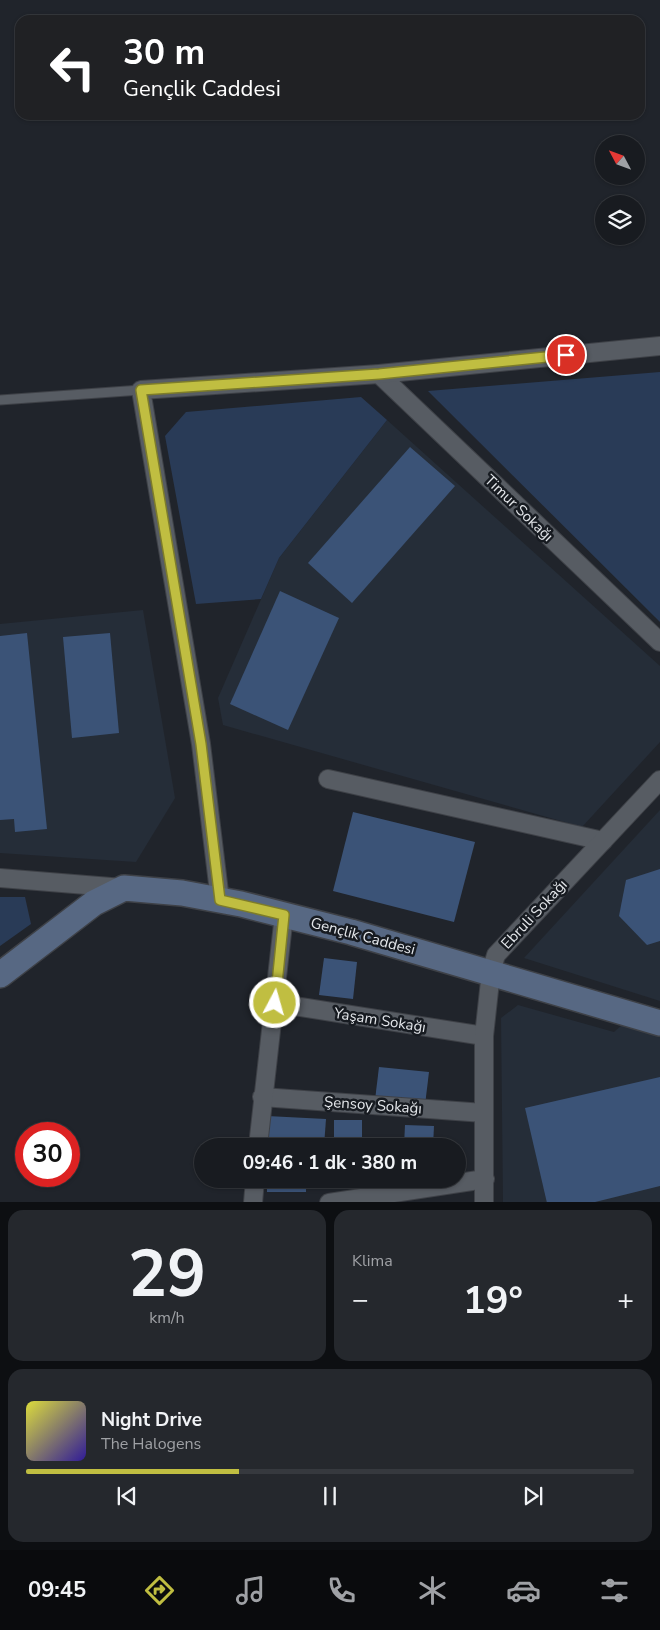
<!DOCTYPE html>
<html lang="tr">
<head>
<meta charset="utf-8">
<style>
	:root { --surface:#181b20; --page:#25282d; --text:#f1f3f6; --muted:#9fa1a5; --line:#36393e; --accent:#c0be41 }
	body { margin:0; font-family:"Nunito Sans",sans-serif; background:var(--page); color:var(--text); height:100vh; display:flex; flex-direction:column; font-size:19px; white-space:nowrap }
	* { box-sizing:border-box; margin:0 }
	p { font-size:16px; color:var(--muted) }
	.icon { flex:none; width:28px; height:28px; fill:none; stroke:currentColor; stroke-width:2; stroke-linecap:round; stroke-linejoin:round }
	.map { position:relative; height:1202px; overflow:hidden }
	.details { display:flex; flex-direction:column; gap:8px; padding:8px; background:#0d0f12; flex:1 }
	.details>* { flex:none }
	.banner { position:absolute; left:15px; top:15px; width:630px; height:105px; border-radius:15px; box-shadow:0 1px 4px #0004,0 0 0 1px var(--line); background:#202124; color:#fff; overflow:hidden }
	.needle { width:32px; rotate:311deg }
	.buttons { position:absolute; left:595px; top:135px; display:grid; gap:10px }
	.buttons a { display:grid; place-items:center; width:50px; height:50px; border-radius:50%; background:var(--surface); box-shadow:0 1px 4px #0004,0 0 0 1px var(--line); font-size:25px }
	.speed { position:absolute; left:15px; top:1122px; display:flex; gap:10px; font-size:25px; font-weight:700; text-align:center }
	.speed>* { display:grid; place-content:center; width:65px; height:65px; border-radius:50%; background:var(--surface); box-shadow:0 1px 4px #0004,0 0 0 1px var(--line); line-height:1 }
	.speed .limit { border:8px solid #d22; background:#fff; color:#111 }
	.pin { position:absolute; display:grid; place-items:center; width:42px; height:42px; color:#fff; margin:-21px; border:2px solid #fff; border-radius:50%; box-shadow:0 1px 5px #0007 }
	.me { position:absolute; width:55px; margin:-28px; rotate:6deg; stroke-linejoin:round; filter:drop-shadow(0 0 4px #0008) }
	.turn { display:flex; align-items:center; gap:18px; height:105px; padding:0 25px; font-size:22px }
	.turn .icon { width:65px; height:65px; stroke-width:2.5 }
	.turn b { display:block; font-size:35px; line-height:42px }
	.big { font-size:38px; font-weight:700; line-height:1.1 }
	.details .tile { flex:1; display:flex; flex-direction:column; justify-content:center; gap:8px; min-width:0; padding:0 18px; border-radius:15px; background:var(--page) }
	.details .dial { align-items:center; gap:0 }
	.dial b { font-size:65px; line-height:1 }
	.song { display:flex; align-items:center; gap:15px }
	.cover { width:60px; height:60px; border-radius:8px; background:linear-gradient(135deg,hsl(60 70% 55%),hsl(250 70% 35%)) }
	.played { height:5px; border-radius:2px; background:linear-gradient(90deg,var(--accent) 35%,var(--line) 35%) }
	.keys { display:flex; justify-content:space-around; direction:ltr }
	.heat { display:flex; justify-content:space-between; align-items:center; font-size:28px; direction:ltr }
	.details .tiles { flex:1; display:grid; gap:8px; grid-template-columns:1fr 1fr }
	.tile:last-child { grid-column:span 2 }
	.trip { position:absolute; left:194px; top:1138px; width:272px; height:50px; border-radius:25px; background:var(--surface); box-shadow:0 1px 4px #0004,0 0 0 1px var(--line); font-weight:700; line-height:50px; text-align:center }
	.dock { display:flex; height:80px; justify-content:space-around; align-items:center; background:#0a0b0d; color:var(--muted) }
	.dock .icon { width:35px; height:35px }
	.dock .active { color:var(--accent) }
	.dock b { font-size:22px; color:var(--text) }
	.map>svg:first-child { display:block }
	.built { fill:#252d38 }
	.green { fill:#293b57 }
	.building { fill:#3b5377 }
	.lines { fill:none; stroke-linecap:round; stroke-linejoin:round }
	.lane-casing { stroke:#3e4147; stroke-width:11 }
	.street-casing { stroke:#3e4147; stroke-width:20 }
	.secondary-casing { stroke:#3e4147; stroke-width:28 }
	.lane { stroke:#575c63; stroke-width:9 }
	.street { stroke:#575c63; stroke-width:18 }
	.secondary { stroke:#576883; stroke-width:25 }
	.route-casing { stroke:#7d7c2a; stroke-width:12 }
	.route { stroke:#c0be41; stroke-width:9 }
	.labels { text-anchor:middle; stroke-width:5; stroke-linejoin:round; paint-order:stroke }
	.street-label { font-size:15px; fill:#e3e6ea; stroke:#171b21 }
</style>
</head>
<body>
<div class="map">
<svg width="660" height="1203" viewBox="0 0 660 1203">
	<rect width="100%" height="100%" fill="#20242b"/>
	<!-- built -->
	<g class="built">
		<polygon points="387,420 660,666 660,742 582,827 223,725 218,698 279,558"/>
		<polygon points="143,610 175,798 136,862 0,853 0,624"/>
		<polygon points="660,810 660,1001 524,958"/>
		<polygon points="518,1005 614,1032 623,1024 660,1037 660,1202 503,1202 501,1018"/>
	</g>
	<!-- green -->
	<g class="green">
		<polygon points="660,372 660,622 428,391"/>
		<polygon points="361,397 387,420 279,558 261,599 196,604 165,436 186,412"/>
		<polygon points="0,897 25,897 31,924 0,946"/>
	</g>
	<!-- building -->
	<g class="building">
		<polygon points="410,447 455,486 352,603 308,563"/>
		<polygon points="280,591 339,618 288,730 230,704"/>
		<polygon points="27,633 47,829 15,832 14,819 0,820 0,636"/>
		<polygon points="110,633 119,733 72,738 63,637"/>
		<polygon points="353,812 475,842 454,922 333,891"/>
		<polygon points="660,869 660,941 647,945 619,916 626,880"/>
		<polygon points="324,958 357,962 353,999 319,995"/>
		<polygon points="379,1067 429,1072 425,1105 375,1100"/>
		<polygon points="660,1077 660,1186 591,1203 547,1203 525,1108"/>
		<polygon points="267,1116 326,1119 324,1146 266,1146"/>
		<rect x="334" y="1120" width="28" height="26"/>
		<polygon points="405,1125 434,1126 433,1146 404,1146"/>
		<rect x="267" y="1179" width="39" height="13"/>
	</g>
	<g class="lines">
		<!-- lane casing -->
		<g class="lane-casing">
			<polyline id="lane" points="0,400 141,390"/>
		</g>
		<!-- street casing -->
		<g class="street-casing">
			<g id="street">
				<polyline points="379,374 660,642"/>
				<polyline points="328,779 603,841"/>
				<polyline points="0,878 123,888"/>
				<polyline points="220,900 201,744 141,390 379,374 660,346"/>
				<polyline points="275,1003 484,1036"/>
				<polyline points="262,1097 484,1113"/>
				<polyline points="258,1146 284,915"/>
				<polyline points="253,1203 255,1179"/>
				<polyline points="329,1203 485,1179"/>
				<polyline points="484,1203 484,1036 491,972 496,955 660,780"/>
			</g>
		</g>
		<!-- secondary casing -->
		<g class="secondary-casing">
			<polyline id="secondary" points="0,975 94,903 124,888 182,893 241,904 351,932 660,1023"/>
		</g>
		<!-- lane -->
		<use href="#lane" class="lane"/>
		<!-- street -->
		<use href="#street" class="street"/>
		<!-- secondary -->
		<use href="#secondary" class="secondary"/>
	</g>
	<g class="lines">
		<!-- route casing -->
		<g class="route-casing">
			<polyline id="route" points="275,1003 284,915 220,900 201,744 141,390 379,374 566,355"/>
		</g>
		<!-- route -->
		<use href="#route" class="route"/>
	</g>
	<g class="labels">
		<!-- street labels -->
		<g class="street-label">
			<text transform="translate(519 508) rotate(44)" y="5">Timur Sokağı</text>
			<text transform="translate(534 914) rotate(-47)" y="5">Ebruli Sokağı</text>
			<text transform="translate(363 936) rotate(15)" y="5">Gençlik Caddesi</text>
			<text transform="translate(380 1020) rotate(9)" y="5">Yaşam Sokağı</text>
			<text transform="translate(373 1105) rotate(4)" y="5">Şensoy Sokağı</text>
		</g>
	</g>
</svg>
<div class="buttons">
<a><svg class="needle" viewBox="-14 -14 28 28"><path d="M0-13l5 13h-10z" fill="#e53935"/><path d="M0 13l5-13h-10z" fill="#9fa1a5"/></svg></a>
<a><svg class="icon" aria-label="layers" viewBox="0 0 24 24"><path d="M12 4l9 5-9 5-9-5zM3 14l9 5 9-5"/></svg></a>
</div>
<div class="speed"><div class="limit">30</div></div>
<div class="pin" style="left:566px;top:355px;background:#d93025"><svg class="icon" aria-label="arrive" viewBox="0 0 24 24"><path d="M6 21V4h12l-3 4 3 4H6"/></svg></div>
<svg class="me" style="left:275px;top:1003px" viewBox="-20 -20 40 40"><circle r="17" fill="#c0be41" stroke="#fff" stroke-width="3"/><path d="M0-11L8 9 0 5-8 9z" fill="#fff"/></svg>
<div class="trip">09:46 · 1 dk · 380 m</div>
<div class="banner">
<div class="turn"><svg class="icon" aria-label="left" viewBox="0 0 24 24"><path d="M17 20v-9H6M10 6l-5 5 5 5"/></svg><div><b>30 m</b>Gençlik Caddesi</div></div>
</div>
</div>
<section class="details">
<div class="tiles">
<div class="tile dial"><b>29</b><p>km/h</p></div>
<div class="tile"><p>Klima</p>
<div class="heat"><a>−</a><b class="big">19°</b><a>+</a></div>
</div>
<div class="tile">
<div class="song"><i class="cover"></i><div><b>Night Drive</b><p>The Halogens</p></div></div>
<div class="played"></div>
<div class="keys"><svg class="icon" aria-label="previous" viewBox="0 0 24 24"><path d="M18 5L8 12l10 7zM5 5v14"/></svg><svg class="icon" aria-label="pause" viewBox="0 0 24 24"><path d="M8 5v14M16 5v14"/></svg><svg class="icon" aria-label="next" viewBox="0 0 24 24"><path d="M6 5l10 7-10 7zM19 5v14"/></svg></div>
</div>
</div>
</section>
<nav class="dock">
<b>09:45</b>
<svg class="icon active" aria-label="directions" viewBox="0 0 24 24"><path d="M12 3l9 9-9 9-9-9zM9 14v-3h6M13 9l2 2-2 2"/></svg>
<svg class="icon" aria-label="music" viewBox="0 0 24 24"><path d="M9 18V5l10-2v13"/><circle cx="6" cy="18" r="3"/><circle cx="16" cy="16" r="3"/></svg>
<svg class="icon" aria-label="phone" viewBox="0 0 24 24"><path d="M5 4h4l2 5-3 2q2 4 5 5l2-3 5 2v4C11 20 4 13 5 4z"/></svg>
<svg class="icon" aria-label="climate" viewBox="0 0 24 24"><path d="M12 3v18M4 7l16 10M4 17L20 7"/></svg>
<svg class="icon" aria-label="car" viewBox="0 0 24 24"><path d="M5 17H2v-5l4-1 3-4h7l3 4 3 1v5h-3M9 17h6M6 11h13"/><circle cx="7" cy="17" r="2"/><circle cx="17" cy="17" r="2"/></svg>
<svg class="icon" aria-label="filters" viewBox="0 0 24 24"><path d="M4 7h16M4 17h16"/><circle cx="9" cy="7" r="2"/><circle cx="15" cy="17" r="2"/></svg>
</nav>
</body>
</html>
